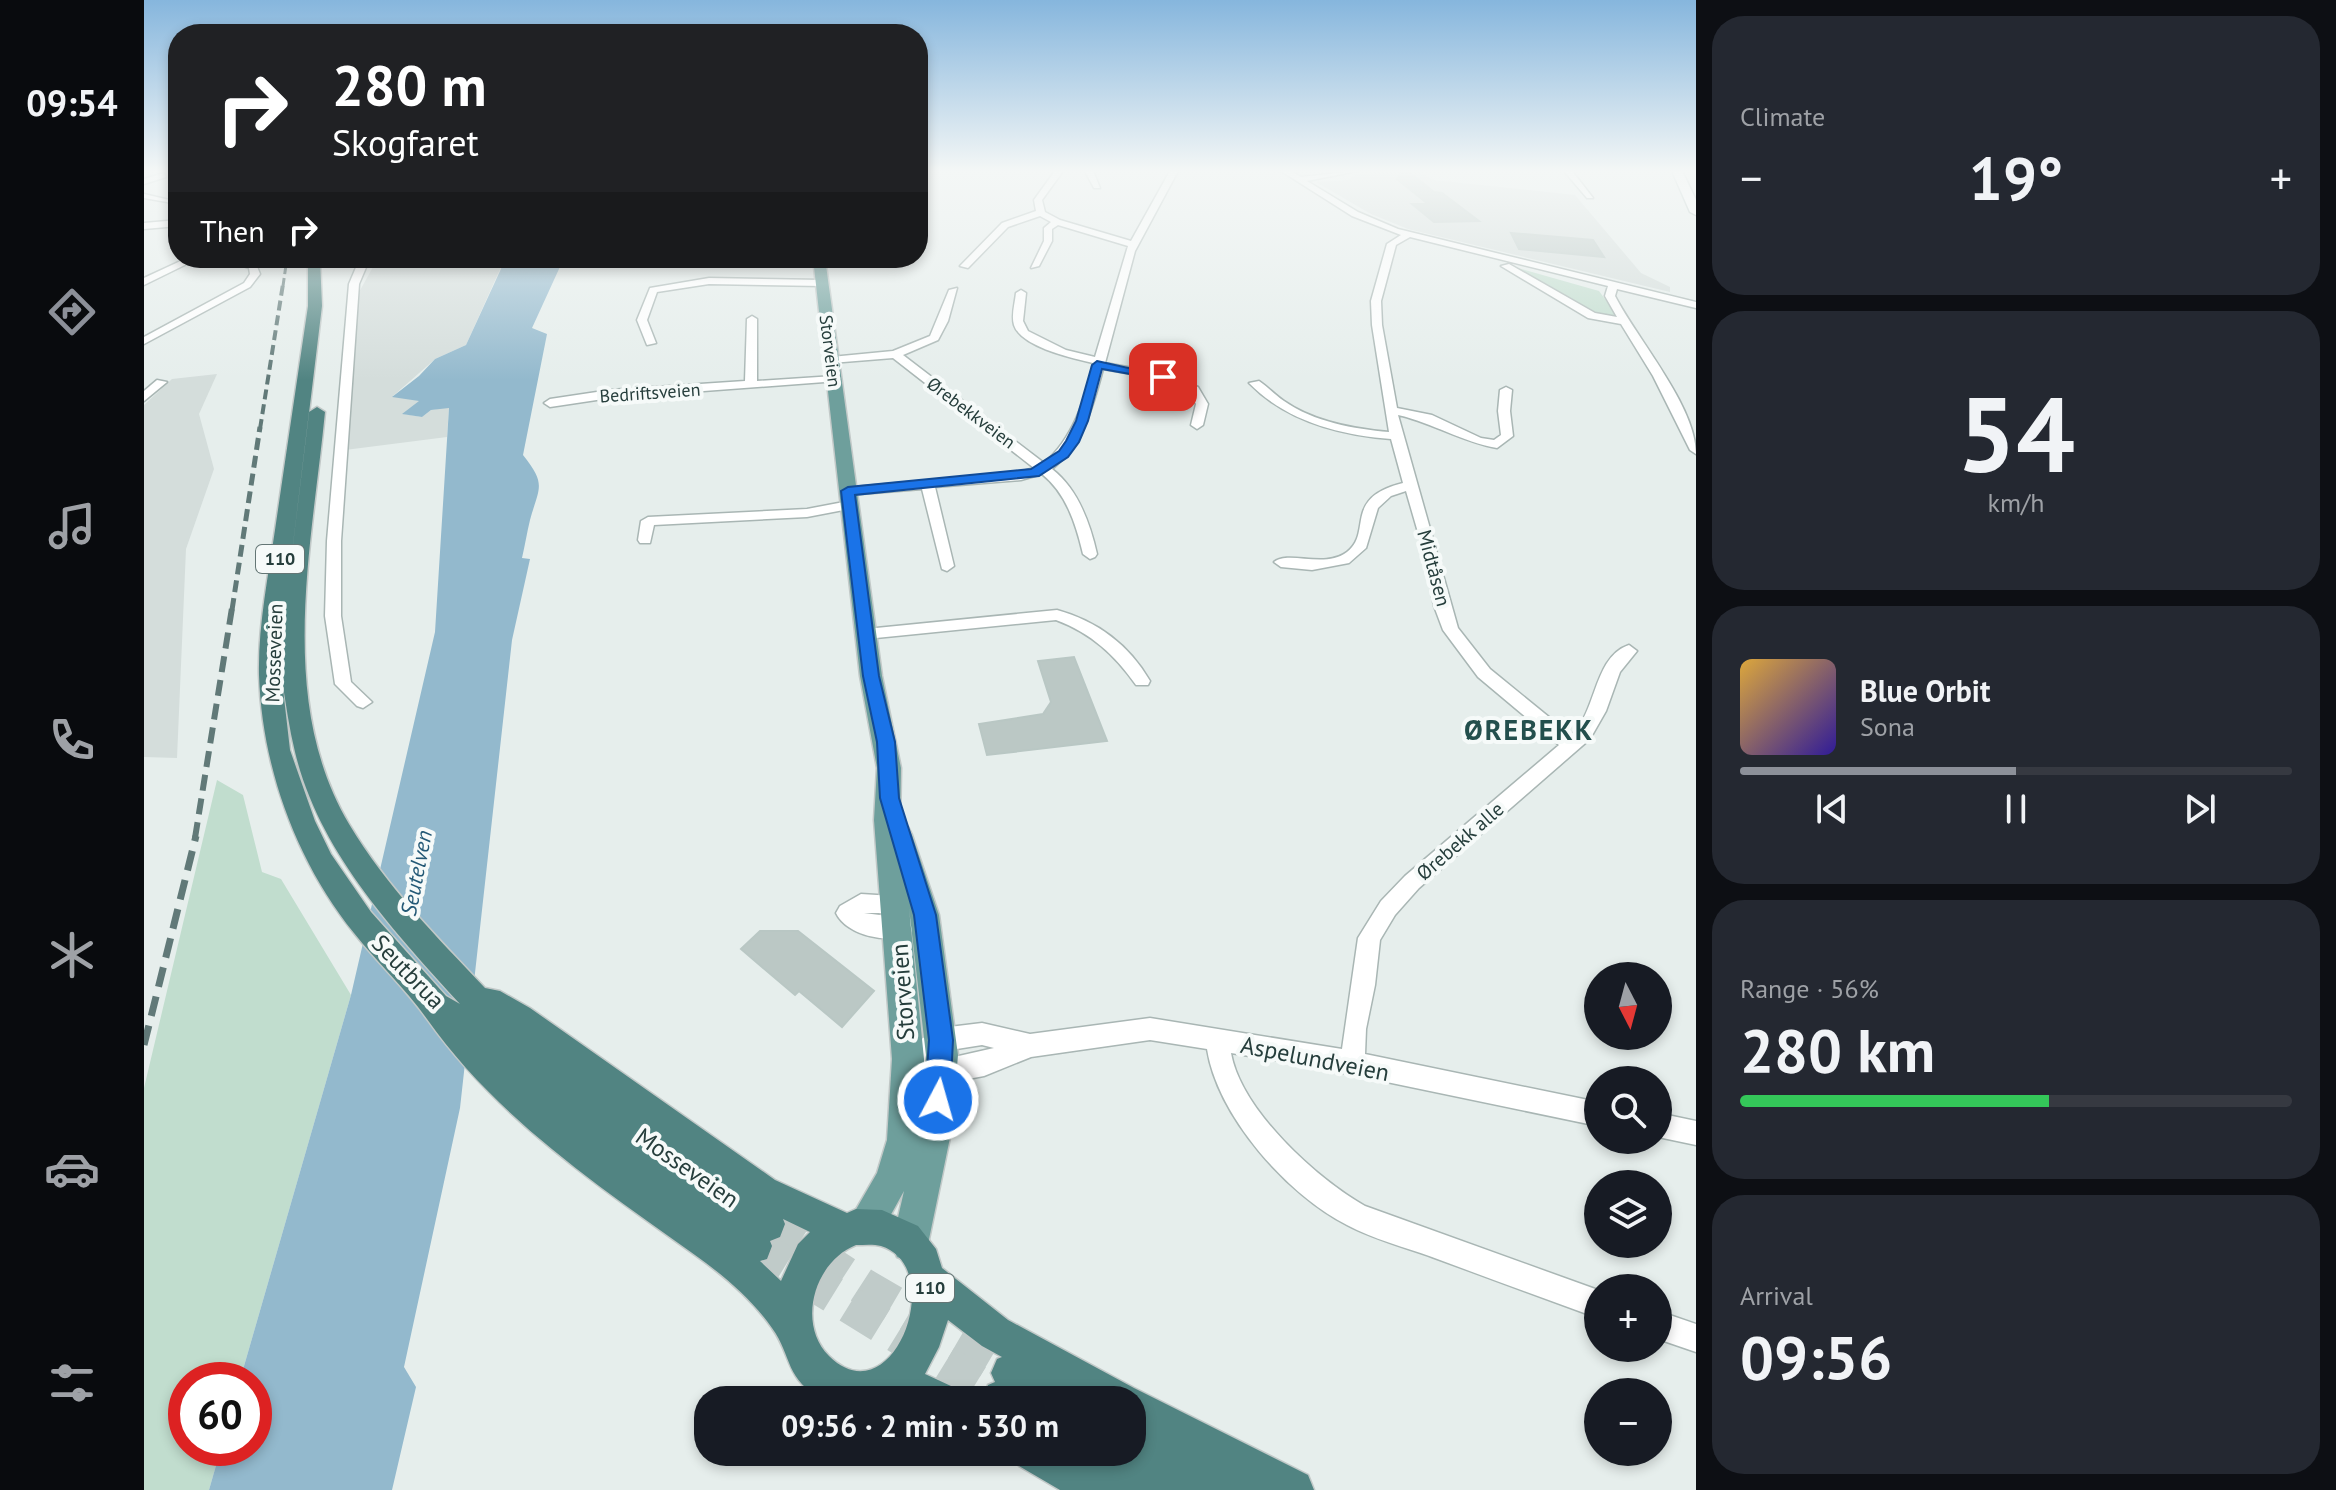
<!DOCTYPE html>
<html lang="en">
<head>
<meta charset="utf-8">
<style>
	:root { --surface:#171b24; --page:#242831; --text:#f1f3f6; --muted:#9ea1a6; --line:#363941; --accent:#8c9099 }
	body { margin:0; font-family:"PT Sans",sans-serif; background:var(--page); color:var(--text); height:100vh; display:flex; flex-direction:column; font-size:30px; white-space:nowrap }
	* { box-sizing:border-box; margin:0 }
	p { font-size:26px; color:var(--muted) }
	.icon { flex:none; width:44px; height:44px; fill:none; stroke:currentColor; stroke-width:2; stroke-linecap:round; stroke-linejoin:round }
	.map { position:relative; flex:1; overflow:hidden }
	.side { display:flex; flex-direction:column; gap:16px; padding:16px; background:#0d0f14; width:640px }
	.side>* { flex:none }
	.banner { position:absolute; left:24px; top:24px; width:760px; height:244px; border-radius:32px; box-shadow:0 4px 12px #0003; background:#202124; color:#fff; overflow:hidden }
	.needle { width:52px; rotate:174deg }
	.buttons { position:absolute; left:1440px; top:962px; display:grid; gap:16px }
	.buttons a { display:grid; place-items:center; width:88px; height:88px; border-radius:50%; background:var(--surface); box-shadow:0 4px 12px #0003; font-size:40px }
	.speed { position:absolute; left:24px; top:1362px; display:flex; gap:16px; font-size:40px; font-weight:700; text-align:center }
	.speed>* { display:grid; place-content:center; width:104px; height:104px; border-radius:50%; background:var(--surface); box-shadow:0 4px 12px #0003; line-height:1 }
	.speed .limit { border:12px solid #d22; background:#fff; color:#111 }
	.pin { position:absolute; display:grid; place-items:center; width:68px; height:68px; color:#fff; margin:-34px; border-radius:16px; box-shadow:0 4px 12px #0006 }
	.me { position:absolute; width:88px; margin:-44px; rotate:6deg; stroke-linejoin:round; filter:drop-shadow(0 0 6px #0008) }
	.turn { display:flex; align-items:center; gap:28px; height:168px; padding:0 32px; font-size:36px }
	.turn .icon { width:104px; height:104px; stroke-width:2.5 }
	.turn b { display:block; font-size:56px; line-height:68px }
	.then { display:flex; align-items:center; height:76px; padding:0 32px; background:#0003; gap:16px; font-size:30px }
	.big { font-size:60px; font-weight:700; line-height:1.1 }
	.side .tile { flex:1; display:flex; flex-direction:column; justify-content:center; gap:12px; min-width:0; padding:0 28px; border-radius:32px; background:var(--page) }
	.side .dial { align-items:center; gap:0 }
	.dial b { font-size:104px; line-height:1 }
	.song { display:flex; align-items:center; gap:24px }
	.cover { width:96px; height:96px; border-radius:12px; background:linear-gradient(135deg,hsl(40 70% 55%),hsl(250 70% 35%)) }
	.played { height:8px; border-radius:4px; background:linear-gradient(90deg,var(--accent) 50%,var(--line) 50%) }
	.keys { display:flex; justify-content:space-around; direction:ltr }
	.heat { display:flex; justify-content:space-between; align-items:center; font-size:44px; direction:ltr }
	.charge { height:12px; border-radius:6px; background:linear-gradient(90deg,#34c759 56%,var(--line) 0) }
	.trip { position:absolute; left:550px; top:1386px; width:452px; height:80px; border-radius:32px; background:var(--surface); box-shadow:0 4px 12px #0003; font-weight:700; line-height:80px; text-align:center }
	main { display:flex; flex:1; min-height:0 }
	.dock { display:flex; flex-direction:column; width:144px; justify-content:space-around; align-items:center; background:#090b0e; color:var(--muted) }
	.dock .icon { width:56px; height:56px }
	.dock .on { color:var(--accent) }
	.dock b { font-size:36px; color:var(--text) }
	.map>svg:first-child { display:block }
	.built { fill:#d4dddb }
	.green { fill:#c1ddce }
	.water { fill:#93b9cd }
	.building { fill:#bbc8c5; stroke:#b9c7c4; stroke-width:2 }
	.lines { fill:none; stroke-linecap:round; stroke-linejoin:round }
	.trunk-tunnel { stroke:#c0cbc9; stroke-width:37; stroke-dasharray:37 19; stroke-linecap:butt }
	.minor-casing { stroke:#a9b6b4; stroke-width:3 }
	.secondary-casing { stroke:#a5b8b5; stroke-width:3 }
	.primary-casing { stroke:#c2c9c8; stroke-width:3 }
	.trunk-casing { stroke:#c2c9c8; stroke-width:3 }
	.minor { fill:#fff; fill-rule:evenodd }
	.secondary { fill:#fff; fill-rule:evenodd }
	.primary { fill:#6e9f9c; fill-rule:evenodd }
	.trunk { fill:#518482; fill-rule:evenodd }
	.rail-far4 { stroke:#617978; stroke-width:3; stroke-dasharray:8 4; stroke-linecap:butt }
	.rail-far3 { stroke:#617978; stroke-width:4; stroke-dasharray:10 5; stroke-linecap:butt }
	.rail-far2 { stroke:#617978; stroke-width:5; stroke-dasharray:12 6; stroke-linecap:butt }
	.rail-far1 { stroke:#617978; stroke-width:6; stroke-dasharray:16 8; stroke-linecap:butt }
	.rail { stroke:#617978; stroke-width:7; stroke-dasharray:20 10; stroke-linecap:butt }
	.route { fill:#1a73e8; stroke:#114b97; stroke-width:2 }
	.labels { text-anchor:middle; stroke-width:8; stroke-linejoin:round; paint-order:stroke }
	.far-street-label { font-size:18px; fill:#263e3c; stroke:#f6faf9 }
	.shield { fill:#f6faf9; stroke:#647675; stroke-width:2 }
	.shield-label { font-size:18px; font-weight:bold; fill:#263e3c }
	.street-label { font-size:20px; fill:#263e3c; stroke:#f6faf9 }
	.water-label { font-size:22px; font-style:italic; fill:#245976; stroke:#f6faf9 }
	.near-street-label { font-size:24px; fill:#263e3c; stroke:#f6faf9 }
	.district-label { font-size:28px; font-weight:bold; letter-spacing:2px; fill:#234f4d; stroke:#f6faf9 }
</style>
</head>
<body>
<main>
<nav class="dock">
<b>09:54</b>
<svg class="icon on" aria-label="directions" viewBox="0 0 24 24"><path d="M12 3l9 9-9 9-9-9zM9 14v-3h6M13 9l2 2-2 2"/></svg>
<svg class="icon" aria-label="music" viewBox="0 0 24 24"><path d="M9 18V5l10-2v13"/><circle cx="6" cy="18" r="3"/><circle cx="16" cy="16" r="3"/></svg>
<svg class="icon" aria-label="phone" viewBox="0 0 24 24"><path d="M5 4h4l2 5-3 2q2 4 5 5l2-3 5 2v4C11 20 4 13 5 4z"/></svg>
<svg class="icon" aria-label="climate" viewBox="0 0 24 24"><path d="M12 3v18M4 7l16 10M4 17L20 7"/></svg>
<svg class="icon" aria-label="car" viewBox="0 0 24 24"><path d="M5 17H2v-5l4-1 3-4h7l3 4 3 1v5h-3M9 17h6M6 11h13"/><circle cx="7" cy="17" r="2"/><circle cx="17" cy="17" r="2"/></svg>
<svg class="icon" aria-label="filters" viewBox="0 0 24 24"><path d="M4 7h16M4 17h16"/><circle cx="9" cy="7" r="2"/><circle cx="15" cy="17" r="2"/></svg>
</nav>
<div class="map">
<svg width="1552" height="1490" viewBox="0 0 1552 1490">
	<rect width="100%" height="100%" fill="#e6eeec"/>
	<!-- built -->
	<g class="built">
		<polygon points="1275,171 1289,180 1431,195 1497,273 1526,287 1526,292 1264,229 1227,214 1172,182 1204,180 1212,174"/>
		<polygon points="234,258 361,258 322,345 291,359 249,396 277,401 260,414 278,417 287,410 305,407 303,437 201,450 209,303"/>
		<polygon points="73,374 55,414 70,469 42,549 33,758 0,757 0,405 28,379"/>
	</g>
	<!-- green -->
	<g class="green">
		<polygon points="1367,266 1455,291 1475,318 1456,316"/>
		<polygon points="73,780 99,795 118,872 137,879 207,995 96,1380 42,1380 42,1448 77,1448 65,1490 0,1490 0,1088"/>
	</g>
	<!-- water -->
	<path class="water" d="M362,258h58l-32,70 15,6 -24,121c24,30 16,32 7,65 -3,12 -5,25 -8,38l8,1 -18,81 -52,468 -56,259 12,20 -24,103h-183l12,-42h33v-68h-14l111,-385 84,-363 14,-224 -18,2 -9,7 -20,-3 17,-13 -27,-4 27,-21 16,-17 31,-14z"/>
	<!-- building -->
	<g class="building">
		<polygon points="1259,171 1264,171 1290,192 1298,193 1335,221 1290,222 1268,204 1284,204 1253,179"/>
		<polygon points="1367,233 1449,240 1460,257 1375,249"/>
		<polygon points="930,657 963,741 843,755 835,724 899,714 907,702 894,661"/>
		<polygon points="616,931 654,931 730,991 698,1027 655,991 651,995 597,949"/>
	</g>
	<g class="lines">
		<!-- trunk-tunnel -->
		<g class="trunk-tunnel">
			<polyline points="623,1224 720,1287 867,1373"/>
			<polyline points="610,1246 858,1399"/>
		</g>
		<!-- minor casing -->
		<g class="minor-casing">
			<g id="minor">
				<path d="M911,171h8l-21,29 3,12 15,8 71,21 39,-70h8l-43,80 -30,112 50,9 43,15 10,17 -5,21 -6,4 -6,-4 5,-21 -7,-13 -40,-14 -46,-8c-10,38 -20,75 -51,100 26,20 38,54 45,85l-2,3 -5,2 -7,-5c-7,-30 -17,-61 -41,-80l-21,6 -86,7 19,79 -7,5 -5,-2 -20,-80 -74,6 -7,-4 2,-3 177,-16 14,-4 -141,-110 -62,5 -6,-3 6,-3 62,-6 37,-15 19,-46 8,-2 -9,33 -10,19 -35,15 141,108c28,-23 43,-66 49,-100 -21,-5 -72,-16 -79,-38 -3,-10 1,-22 2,-32l5,-3 5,3 -3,28 5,10 38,19 29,7 33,-111 -70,-21 -6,4v12l-13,25 -8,2 13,-27v-13l7,-6 -11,-6 -32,11 -40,41 -8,-2 42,-43 34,-12 -2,-11z"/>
				<polygon points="941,171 949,171 956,188 950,188"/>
				<path d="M1137,171h10l10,6 56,-6 -50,10 51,31 40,17 298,73v6l-79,-19 -2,7c22,43 81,110 81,158l-6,-4 -37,-74 -32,-52 -33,-6 -87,-52 8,-2 86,49 22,4 -12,-21 3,-10 -198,-49 -14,8 -15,56 1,24 15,83 35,7 49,23 13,2 7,-5 -3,-24 2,-21 6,-3 6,3 -2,21 3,25 -16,12c-35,-6 -64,-25 -99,-33l60,213 32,41 81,66c26,-22 22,-78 58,-90l8,6 -17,21 -14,39 -16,28 -171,149 -24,27 -15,25 -5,45 -9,44 -1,25 233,48v24l-293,-61 -74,-12c10,57 86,126 134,153l233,84v28c-55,-20 -110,-40 -166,-61 -28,-10 -59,-18 -85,-32 -59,-30 -129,-108 -140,-176l-57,-9 -119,17 -47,19 -43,8 -16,-7 -4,-8 3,-6 -16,8 -8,-4 -4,-8 4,-8 41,-23 41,-5 48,11 120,-16 192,31 16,-111 23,-37 24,-25 154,-131 -81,-68 -35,-47 -9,-24 -10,-53 -18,-62 -15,5 -13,12 -12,40 -17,15 -37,7 -31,-3 -7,-5c14,-12 51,7 73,-10 26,-20 -5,-54 56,-69l-12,-44c-52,-4 -105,-18 -142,-56l10,-2c9,6 16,14 25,20 30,21 70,28 105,31l-17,-107 -1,-24 16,-57 14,-9 -49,-19zM838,1045l12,3 -53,12 -7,-3 10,-6z"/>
				<polygon points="1420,171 1428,171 1449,198 1443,198"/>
				<polygon points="19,173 22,177 0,184 0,179"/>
				<polygon points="0,194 34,202 34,207 23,202 0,198"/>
				<polygon points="34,220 34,226 0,229 0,223"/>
				<polygon points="43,258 55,258 0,285 0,278"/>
				<polygon points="76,258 91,258 112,264 116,274 106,287 0,344 0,337 100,283 106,274 105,268"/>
				<polygon points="216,258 226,258 215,284 197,541 197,616 207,682 228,702 219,708 213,706 191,684 181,616 183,541 205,284"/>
				<polygon points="565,278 678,280 683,283 678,286 565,284 513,292 503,320 512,343 503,345 493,320 506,288"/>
				<polygon points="608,316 613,319 613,381 690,376 696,379 694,381 466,398 406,407 400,403 406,399 466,390 601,381 603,319"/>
				<polygon points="13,380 23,382 0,401 0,391"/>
				<polygon points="705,501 710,502 710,508 663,517 510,525 506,543 496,543 494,540 497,521 504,517 663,509"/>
				<path d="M913,610c40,11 72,35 93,71l-2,4h-12c-21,-30 -45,-52 -80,-65l-190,19 -8,-5 8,-5z"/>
				<path d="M717,894l48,3 3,7 -3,7 -7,2h-38l47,6 3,7 -3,7c-21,12 -64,3 -75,-20l4,-7z"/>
				<polygon points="1514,1113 1552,1121 1552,1145 1514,1137"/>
				<polygon points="1514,1311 1552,1324 1552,1352 1514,1339"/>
			</g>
		</g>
		<!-- secondary casing -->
		<g class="secondary-casing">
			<polygon id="secondary" points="1528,171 1538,171 1552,200 1552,215 1546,212"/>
		</g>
		<!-- primary casing -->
		<g class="primary-casing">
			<path id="primary" d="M669,258h12l57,418 19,92 -1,57 8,2 4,8 27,80 19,140 -6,73 -24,116 -5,13 -13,5 -13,-5 -5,-13 12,-53 -26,47 -13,5 -13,-5 -5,-13 30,-52 10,-33 5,-81 -18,-239 3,-52 -17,-92zM765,908l17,147 -2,22v-18z"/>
		</g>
		<!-- trunk casing -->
		<g class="trunk-casing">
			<path id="trunk" d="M164,258h12l2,48 -36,296 23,-190 8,-5 8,5c-13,134 -49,289 24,412 37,62 87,112 136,164l15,3 30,17 245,172 72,33 9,-4 26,1 36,16 18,23 6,19 66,52 126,68 174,87 6,15h-254l-41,-24 -6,-14h119v-52h-149l5,-15 7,-3 -4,-9 6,-14 5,-2 -20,-11 -34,-26 -9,27 -14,27 26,12 6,14h-132c-41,-20 -32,-43 -53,-72 -20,-29 -49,-53 -77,-73 -98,-70 -198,-137 -268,-236 -21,-30 -50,-57 -73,-86 -58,-72 -92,-166 -95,-258 -1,-48 9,-98 16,-145 11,-75 22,-149 33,-224zM138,680c4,24 7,48 13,72 24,100 99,179 165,252l-14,-8 -75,-84 -40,-58 -16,-33 -25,-71zM639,1219l27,13 -12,12 -17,37 -21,-20 7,-2 5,-13 -2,-5 10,-4 5,-13zM712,1245c8,0 18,-1 25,1 68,21 12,173 -52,110 -33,-33 -14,-95 27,-111z"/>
		</g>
		<!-- minor -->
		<use href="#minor" class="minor"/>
		<!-- secondary -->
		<use href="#secondary" class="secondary"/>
		<!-- primary -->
		<use href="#primary" class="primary"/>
		<!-- trunk -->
		<use href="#trunk" class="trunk"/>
		<!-- rail-far4 -->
		<polyline class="rail-far4" points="139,286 143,258"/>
		<!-- rail-far3 -->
		<polyline class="rail-far3" points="116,429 139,284"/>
		<!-- rail-far2 -->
		<polyline class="rail-far2" points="88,610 116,427"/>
		<!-- rail-far1 -->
		<polyline class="rail-far1" points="51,838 88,608"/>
		<!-- rail -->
		<polyline class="rail" points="0,1045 52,836"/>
	</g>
	<!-- sky -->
	<linearGradient id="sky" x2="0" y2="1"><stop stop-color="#86b6dd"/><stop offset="0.45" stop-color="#f4f7f6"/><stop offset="1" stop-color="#f4f7f6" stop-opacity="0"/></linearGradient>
	<rect width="1552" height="380" fill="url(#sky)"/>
	<!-- route -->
	<polygon class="route" points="953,361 1025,377 1019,380 958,369 944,421 935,442 924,457 895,476 711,495 735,676 751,742 755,798 792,915 809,1040 806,1100 802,1109 794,1112 785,1109 781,1100 785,1040 770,915 736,798 733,742 719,676 697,491 704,487 887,469 915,451 922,441 932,421 948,365"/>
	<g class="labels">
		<!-- far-street labels -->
		<g class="far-street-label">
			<text transform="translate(686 351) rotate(83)" y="6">Storveien</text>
			<text transform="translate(506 393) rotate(-4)" y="6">Bedriftsveien</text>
			<text transform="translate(827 413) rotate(37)" y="6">Ørebekkveien</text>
		</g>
		<!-- shield labels -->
		<g class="shield">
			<rect x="112" y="545" width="48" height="28" rx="6"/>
			<rect x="762" y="1274" width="48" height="28" rx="6"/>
		</g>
		<g class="shield-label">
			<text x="136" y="565">110</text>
			<text x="786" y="1294">110</text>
		</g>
		<!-- street labels -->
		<g class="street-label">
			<text transform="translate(1290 568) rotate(75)" y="7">Midtåsen</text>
			<text transform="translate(130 653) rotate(-88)" y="7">Mosseveien</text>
			<text transform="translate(1316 841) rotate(-41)" y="7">Ørebekk alle</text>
		</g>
		<!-- water labels -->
		<g class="water-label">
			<text transform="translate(272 873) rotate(-79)" y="8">Seutelven</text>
		</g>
		<!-- near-street labels -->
		<g class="near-street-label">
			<text transform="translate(264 972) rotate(46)" y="8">Seutbrua</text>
			<text transform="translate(759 992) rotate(-94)" y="8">Storveien</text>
			<text transform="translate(1171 1059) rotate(11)" y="8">Aspelundveien</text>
			<text transform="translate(543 1168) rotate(35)" y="8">Mosseveien</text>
		</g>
		<!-- district labels -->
		<g class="district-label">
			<text x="1385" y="740">ØREBEKK</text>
		</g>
	</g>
</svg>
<div class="buttons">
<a><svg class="needle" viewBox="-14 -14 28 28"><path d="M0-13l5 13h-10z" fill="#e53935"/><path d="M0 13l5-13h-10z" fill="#9ea1a6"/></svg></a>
<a><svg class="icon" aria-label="search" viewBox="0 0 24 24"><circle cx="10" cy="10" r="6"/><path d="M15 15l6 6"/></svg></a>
<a><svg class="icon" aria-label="layers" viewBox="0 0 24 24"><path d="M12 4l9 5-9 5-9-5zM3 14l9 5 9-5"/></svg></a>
<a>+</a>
<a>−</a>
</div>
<div class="speed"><div class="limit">60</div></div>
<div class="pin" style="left:1019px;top:377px;background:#d93025"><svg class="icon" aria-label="arrive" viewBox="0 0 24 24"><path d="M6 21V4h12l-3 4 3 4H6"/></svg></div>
<svg class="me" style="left:794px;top:1100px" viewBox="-20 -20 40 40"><circle r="17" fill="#1a73e8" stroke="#fff" stroke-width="3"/><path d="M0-11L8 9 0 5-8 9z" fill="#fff"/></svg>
<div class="trip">09:56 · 2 min · 530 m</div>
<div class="banner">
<div class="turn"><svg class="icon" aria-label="right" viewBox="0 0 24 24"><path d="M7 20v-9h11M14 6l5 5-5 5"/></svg><div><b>280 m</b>Skogfaret</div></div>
<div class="then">Then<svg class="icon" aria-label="right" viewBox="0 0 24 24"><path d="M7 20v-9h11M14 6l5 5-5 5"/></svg></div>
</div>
</div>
<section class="side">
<div class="tile"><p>Climate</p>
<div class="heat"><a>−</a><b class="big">19°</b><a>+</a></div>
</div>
<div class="tile dial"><b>54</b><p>km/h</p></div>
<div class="tile">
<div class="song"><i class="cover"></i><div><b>Blue Orbit</b><p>Sona</p></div></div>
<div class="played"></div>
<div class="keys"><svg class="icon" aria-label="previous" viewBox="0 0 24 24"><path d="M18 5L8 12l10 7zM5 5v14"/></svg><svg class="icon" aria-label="pause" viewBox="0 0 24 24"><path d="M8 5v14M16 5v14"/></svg><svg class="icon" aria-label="next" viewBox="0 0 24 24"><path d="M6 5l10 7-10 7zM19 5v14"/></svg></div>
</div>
<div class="tile"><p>Range · 56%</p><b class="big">280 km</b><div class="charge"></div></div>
<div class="tile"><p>Arrival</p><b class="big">09:56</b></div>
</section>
</main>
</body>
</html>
